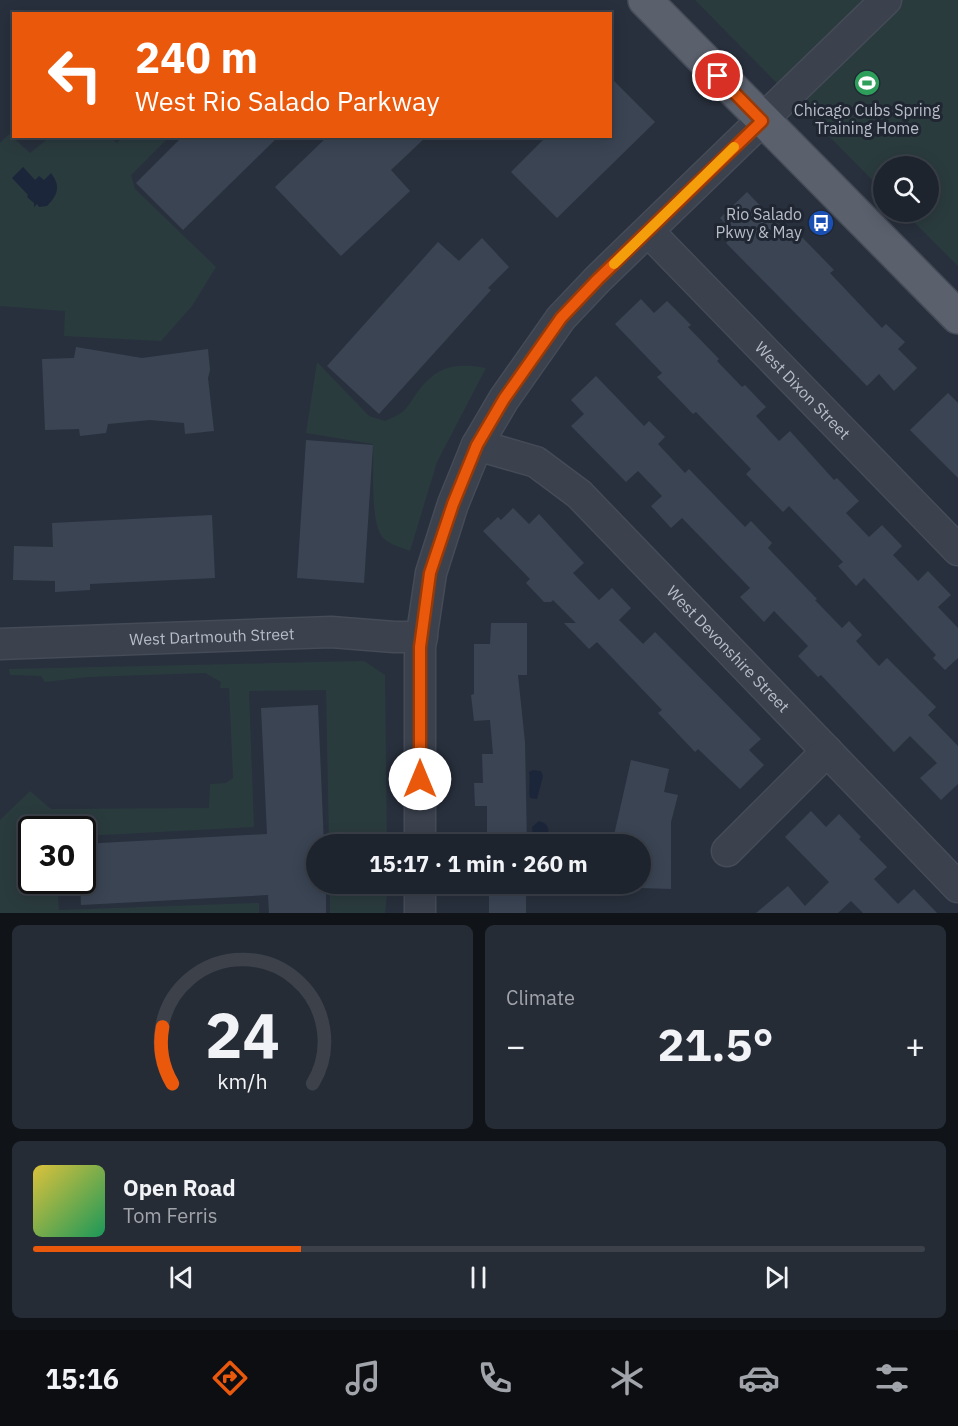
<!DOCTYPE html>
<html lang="en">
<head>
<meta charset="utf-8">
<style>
	:root { --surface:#1e242e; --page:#262c36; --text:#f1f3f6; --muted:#a1a4aa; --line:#3c414a; --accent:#ea580c }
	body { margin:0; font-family:"IBM Plex Sans",sans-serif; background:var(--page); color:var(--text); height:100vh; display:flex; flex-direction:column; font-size:22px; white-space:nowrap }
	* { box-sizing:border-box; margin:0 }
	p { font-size:20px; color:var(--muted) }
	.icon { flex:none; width:33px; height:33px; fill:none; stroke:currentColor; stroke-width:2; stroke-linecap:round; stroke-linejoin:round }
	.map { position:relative; height:913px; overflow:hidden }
	.panel { display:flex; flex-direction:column; gap:12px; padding:12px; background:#101419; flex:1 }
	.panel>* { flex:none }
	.guide { position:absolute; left:12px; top:12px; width:600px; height:126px; border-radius:0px; box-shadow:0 3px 15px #0003,0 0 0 2px var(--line); background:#ea580c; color:#fff; overflow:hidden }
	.fabs { position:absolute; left:873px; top:156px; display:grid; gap:12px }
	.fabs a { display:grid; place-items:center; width:66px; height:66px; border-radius:50%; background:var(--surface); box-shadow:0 3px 15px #0003,0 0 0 2px var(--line); font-size:30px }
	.speed { position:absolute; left:18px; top:816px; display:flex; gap:12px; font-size:30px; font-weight:700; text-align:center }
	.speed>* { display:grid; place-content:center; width:78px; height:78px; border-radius:50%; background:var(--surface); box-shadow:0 3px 15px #0003,0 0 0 2px var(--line); line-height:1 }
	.speed .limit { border:3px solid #111; border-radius:9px; background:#fff; color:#111 }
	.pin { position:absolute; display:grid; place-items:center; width:51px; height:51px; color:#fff; margin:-26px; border:3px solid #fff; border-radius:50%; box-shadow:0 2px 6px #0007 }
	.me { position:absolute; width:66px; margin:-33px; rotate:0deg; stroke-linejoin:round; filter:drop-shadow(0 0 4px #0008) }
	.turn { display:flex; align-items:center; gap:21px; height:126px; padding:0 24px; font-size:27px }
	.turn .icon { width:78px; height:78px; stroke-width:2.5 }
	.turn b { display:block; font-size:42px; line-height:51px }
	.big { font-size:45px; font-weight:700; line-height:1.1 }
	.panel .tile { flex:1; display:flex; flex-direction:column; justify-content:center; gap:9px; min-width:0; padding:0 21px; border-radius:9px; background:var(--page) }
	.panel .dial { align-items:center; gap:0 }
	.dial svg { height:156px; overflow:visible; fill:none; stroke:var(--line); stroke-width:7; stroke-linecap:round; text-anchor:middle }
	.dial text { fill:var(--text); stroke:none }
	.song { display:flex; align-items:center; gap:18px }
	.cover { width:72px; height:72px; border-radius:9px; background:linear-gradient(135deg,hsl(50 70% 55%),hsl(150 70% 35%)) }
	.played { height:6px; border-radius:3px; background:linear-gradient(90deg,var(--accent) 30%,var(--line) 30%) }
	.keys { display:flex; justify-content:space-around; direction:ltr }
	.heat { display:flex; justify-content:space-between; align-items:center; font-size:33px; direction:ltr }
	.panel .tiles { flex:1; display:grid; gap:12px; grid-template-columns:1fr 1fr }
	.tile:last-child { grid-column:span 2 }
	.trip { position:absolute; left:306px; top:834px; width:345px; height:60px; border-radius:30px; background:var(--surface); box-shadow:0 3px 15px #0003,0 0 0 2px var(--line); font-weight:700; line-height:60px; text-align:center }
	.menu { display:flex; height:96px; justify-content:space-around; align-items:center; background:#0c0e12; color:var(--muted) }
	.menu .icon { width:42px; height:42px }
	.menu .selected { color:var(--accent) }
	.menu b { font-size:27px; color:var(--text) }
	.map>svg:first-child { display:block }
	.green { fill:#2a3b3e; fill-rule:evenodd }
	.water { fill:#1c263a }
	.building { fill:#3a4453 }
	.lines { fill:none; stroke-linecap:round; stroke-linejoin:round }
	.minor-casing { stroke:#454b57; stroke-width:33 }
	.major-casing { stroke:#454b57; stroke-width:36 }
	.minor { stroke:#3b424e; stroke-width:30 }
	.major { stroke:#5a616d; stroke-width:33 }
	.route-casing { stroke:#983908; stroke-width:15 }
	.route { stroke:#ea580c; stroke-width:10 }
	.slow { stroke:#f59e0b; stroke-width:10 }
	.labels { text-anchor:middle; stroke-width:6; stroke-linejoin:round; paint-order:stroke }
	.poi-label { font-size:16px; fill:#b8bdc8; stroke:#202733 }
	.street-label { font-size:16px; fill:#b8bdc8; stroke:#202733 }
</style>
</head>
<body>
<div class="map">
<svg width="958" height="913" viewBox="0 0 958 913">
	<rect width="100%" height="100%" fill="#28303d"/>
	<!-- green -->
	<g class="green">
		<polygon points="695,0 958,0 958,266 904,212 928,212 928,166 884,166 883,191"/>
		<path d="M9,134l21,19 20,-16h59l8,6 6,-6h46l-38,38 4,14 81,78 -24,39 -31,35 -97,-5 1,-25 -65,-5v-163zM23,167l12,13h9l-10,26 1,-3 -7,-6z"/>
		<path d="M317,362l52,54 16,5c6,-3 12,-5 17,-9 7,-5 11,-15 17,-22 20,-25 37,-27 67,-22l-49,94 -27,89c-9,-4 -24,-7 -29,-16 -11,-18 -7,-70 -8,-91l-67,-11z"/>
		<polygon points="364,661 385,675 387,844 329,844 326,690 249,691 254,827 83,836 82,830 32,830 32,880 57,881 59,910 259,903 259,913 0,913 0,820 30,791 51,809 209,808 210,784 226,783 233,778 229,688 220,688 221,682 205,673 88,677 45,682 41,676 10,675 9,669"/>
		<polygon points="330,884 388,884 385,913 330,913"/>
	</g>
	<!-- water -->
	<g class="water">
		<path d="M23,167l12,13 4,-4 5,4 7,-7c10,13 7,22 -4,33l-8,1 -2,-3 -3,3v-4l-7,-6 1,-2 -16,-17z"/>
		<path d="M533,770l8,1 2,5 -6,23 -7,-1c-2,-8 1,-17 -1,-26z"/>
		<path d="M539,821c13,3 9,14 9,23h-15l-1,-17z"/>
	</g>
	<!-- building -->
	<g class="building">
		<polygon points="610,77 655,122 557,218 511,172 547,136 610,136"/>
		<polygon points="183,136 279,136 183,230 136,183"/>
		<polygon points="328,136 427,136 391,170 410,191 341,256 275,187"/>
		<polygon points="747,192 792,238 797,232 834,270 830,273 882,328 886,324 905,342 898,349 917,368 894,391 879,374 867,386 726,243 735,234 720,218"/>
		<polygon points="482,238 509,267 488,288 491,290 379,414 327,366 438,242 459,261"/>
		<polygon points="641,299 654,313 667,301 691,325 688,327 719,359 717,361 742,387 745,385 766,407 756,416 779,441 790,431 834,480 837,478 859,501 846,513 869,537 882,525 902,546 893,555 918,581 928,571 951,595 938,607 958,628 958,658 945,670 933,658 936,655 864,578 856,586 838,566 843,562 789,506 783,512 746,474 751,469 696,412 693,414 657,377 662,373 615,324"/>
		<polygon points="76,347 142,358 208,349 210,370 208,378 214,431 185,434 184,423 150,420 108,424 106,433 80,436 79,429 45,430 42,359 74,358"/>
		<polygon points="596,376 644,426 649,421 665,437 658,444 685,473 689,469 745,527 751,521 772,543 768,548 817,599 815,600 842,628 849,621 862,635 856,641 879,666 887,658 936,707 928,715 958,746 958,784 941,800 920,778 937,763 910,736 894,752 821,675 818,677 798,656 808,646 774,611 764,622 740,597 750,588 682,518 671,528 651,506 662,496 638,471 626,482 571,426 584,414 571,400"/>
		<polygon points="948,393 958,403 958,478 910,430"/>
		<polygon points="306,440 373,445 364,583 297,578"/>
		<polygon points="513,508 529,524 539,514 584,563 573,573 599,600 612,588 631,608 619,620 643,644 655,632 761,739 749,750 764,765 740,789 698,749 695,752 658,713 662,710 597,642 589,649 564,623 576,623 553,600 551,602 544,602 526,583 530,579 483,531 498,517 501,520"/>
		<polygon points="212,515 215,578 90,584 90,590 55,592 55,581 13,580 14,546 53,547 52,523"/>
		<polygon points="491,623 527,623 527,675 518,675 525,742 527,844 487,844 487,806 475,806 474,783 483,783 482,754 493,754 490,720 474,721 471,695 474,694 474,644 490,644"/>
		<polygon points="318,705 324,844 316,844 316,884 326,884 326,913 269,913 268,895 81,905 80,880 82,880 82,844 267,834 261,708"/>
		<polygon points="631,760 669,769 664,792 678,795 671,822 671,889 640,888 640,844 612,844"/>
		<polygon points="811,811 826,827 839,814 861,837 859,839 887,867 874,879 898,904 914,889 937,913 863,913 851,901 838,913 756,913 788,886 805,906 829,882 785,837"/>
		<polygon points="489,885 526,886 526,913 489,913"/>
	</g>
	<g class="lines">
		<!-- minor casing -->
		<g class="minor-casing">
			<g id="minor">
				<path id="s1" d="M648,231l310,319"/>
				<path id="s2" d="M477,445l59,17 43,32 379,393"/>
				<path id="s3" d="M0,644l331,-12 63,5h28"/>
				<polyline points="420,844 420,647 431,573 453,504 477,445 504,399 561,318 598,279 886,0"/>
				<polyline points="727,851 827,751"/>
				<polyline points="420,913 420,884"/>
			</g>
		</g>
		<!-- major casing -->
		<g class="major-casing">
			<polyline id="major" points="645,0 958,317"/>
		</g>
		<!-- minor -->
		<use href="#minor" class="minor"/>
		<!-- major -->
		<use href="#major" class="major"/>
	</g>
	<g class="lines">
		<!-- route casing -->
		<g class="route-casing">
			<polyline id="route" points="420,779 420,647 430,573 453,504 477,445 504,399 561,318 598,279 762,121 718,76"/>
		</g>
		<!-- route -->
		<use href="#route" class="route"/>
		<!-- slow -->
		<polyline class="slow" points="614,264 734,147"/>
	</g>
	<!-- icons -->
	<defs>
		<g id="stadium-disc" transform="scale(1.35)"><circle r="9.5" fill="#2e9e5b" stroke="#202733"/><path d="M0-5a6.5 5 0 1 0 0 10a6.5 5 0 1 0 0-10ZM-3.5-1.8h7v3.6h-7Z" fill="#fff"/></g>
		<g id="bus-disc" transform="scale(1.35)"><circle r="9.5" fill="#1a4fb4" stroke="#202733"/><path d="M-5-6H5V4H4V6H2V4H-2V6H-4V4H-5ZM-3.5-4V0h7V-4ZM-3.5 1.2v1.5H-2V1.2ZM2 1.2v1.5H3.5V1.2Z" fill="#fff"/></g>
	</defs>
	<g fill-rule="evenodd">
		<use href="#stadium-disc" x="867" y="83"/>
		<use href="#bus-disc" x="821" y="223"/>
	</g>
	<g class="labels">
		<!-- poi labels -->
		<g class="poi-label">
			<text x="867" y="116">Chicago Cubs Spring<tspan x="867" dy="18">Training Home</tspan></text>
			<text x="802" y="220" text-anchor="end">Rio Salado<tspan x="802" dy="18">Pkwy &amp; May</tspan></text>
		</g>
		<!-- street labels -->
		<g class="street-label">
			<text dy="6" stroke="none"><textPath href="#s1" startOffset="222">West Dixon Street</textPath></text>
			<text dy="6" stroke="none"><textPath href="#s3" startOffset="212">West Dartmouth Street</textPath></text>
			<text dy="6" stroke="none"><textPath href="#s2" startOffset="330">West Devonshire Street</textPath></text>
		</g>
	</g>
</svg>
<div class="fabs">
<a><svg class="icon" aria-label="search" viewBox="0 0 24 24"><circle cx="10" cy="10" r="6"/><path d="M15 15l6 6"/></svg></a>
</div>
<div class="speed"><div class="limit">30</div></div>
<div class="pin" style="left:718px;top:76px;background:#d93025"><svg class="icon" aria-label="arrive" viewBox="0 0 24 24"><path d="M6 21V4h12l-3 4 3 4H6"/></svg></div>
<svg class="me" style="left:420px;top:779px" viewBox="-20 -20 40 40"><circle r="19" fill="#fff"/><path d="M0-13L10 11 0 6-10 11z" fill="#ea580c"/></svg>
<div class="trip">15:17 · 1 min · 260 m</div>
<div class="guide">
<div class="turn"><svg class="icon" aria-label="left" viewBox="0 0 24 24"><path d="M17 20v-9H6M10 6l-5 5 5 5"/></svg><div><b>240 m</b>West Rio Salado Parkway</div></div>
</div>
</div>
<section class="panel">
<div class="tiles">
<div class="tile dial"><svg viewBox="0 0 100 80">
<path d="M14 69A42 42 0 1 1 86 69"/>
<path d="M14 69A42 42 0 0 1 9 40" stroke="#ea580c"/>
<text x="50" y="56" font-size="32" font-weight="700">24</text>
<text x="50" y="72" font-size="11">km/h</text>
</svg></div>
<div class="tile"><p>Climate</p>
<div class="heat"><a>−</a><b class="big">21.5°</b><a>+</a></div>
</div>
<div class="tile">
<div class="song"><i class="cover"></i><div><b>Open Road</b><p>Tom Ferris</p></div></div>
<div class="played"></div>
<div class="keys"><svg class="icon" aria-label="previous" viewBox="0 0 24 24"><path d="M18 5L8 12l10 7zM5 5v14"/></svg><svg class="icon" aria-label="pause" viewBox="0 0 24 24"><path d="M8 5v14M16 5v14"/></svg><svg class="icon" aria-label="next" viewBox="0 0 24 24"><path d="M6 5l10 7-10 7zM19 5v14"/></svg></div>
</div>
</div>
</section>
<nav class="menu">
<b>15:16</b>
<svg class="icon selected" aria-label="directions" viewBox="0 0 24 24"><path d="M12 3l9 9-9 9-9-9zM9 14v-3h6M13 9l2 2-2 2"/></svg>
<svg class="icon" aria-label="music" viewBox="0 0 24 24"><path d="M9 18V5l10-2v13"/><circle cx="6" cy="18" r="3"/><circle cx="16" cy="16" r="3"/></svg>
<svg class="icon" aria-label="phone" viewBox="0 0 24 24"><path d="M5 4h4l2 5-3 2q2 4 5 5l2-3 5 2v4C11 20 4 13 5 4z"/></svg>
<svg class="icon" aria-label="climate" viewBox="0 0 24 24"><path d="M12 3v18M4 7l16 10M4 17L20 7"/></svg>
<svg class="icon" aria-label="car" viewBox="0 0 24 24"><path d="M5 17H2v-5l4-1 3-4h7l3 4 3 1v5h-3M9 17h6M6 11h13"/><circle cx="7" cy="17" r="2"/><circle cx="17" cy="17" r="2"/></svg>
<svg class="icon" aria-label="filters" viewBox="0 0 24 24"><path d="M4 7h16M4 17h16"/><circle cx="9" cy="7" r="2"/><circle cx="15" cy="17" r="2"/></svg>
</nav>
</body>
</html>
